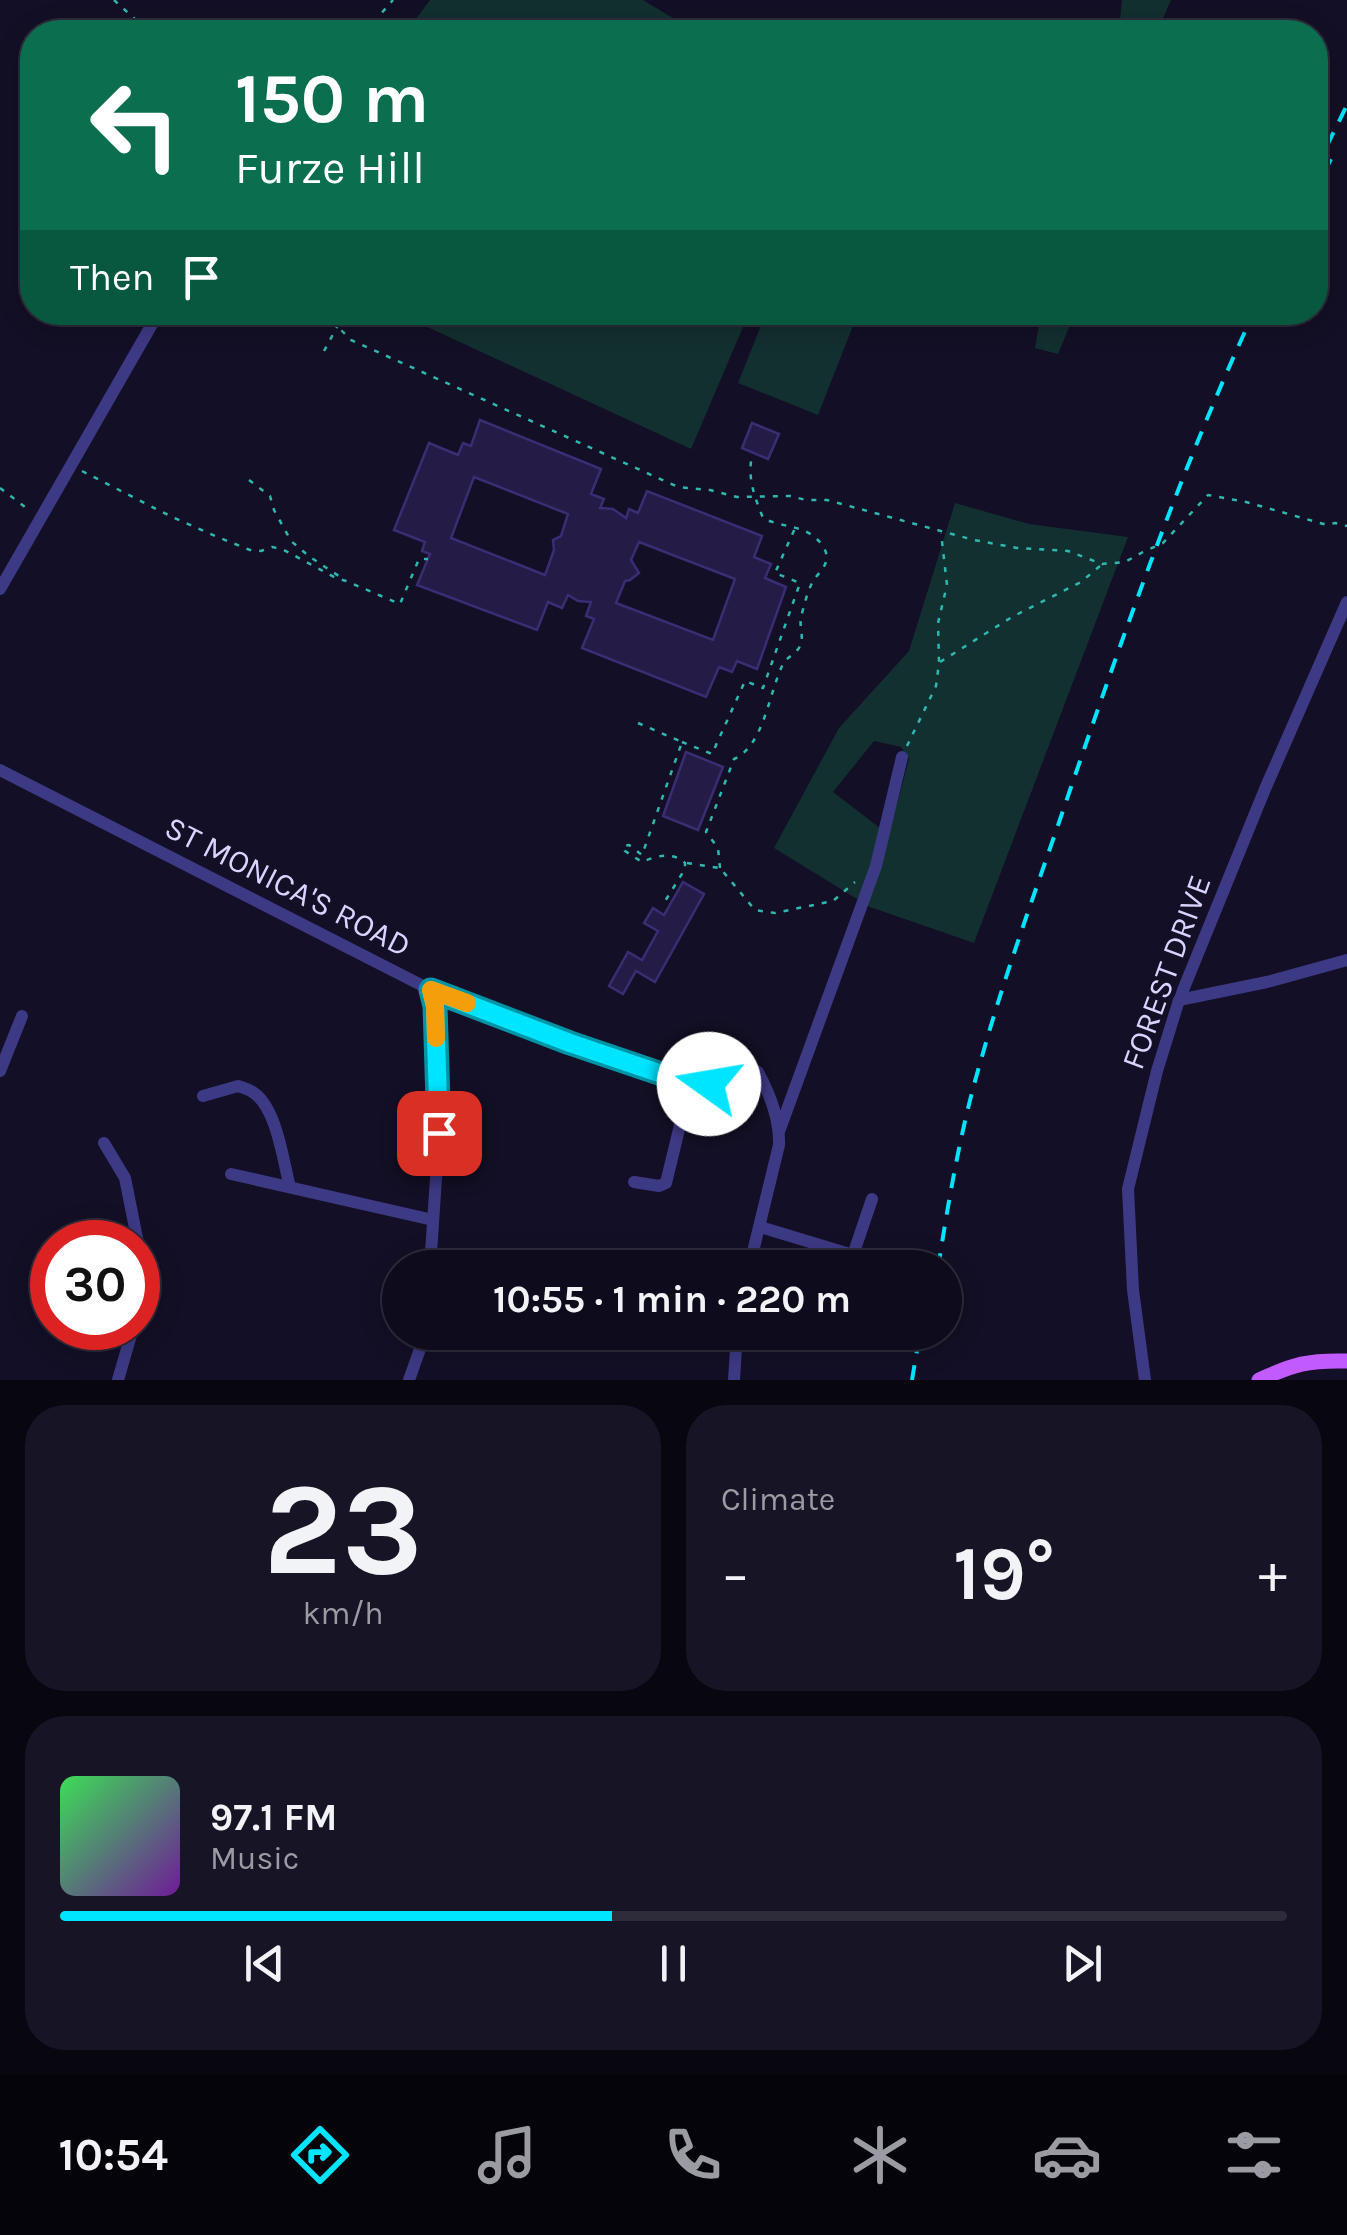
<!DOCTYPE html>
<html lang="en">
<head>
<meta charset="utf-8">
<style>
	:root { --surface:#0e0b1c; --page:#171425; --text:#f1f3f6; --muted:#9b9ba3; --line:#2e2b3b; --accent:#00e5ff }
	body { margin:0; font-family:Karla,sans-serif; background:var(--page); color:var(--text); height:100vh; display:flex; flex-direction:column; font-size:38px; white-space:nowrap }
	* { box-sizing:border-box; margin:0 }
	p { font-size:32px; color:var(--muted) }
	.icon { flex:none; width:55px; height:55px; fill:none; stroke:currentColor; stroke-width:2; stroke-linecap:round; stroke-linejoin:round }
	.map { position:relative; height:1380px; overflow:hidden }
	.drawer { display:flex; flex-direction:column; gap:25px; padding:25px; background:#08060f; flex:1 }
	.drawer>* { flex:none }
	.banner { position:absolute; left:20px; top:20px; width:1308px; height:305px; border-radius:40px; box-shadow:0 5px 25px #0003,0 0 0 2px var(--line); background:#0b6e4f; color:#fff; overflow:hidden }
	.speed { position:absolute; left:30px; top:1220px; display:flex; gap:20px; font-size:50px; font-weight:700; text-align:center }
	.speed>* { display:grid; place-content:center; width:130px; height:130px; border-radius:50%; background:var(--surface); box-shadow:0 5px 25px #0003,0 0 0 2px var(--line); line-height:1 }
	.speed .limit { border:15px solid #d22; background:#fff; color:#111 }
	.pin { position:absolute; display:grid; place-items:center; width:85px; height:85px; color:#fff; margin:-42px; border-radius:20px; box-shadow:0 5px 15px #0006 }
	.me { position:absolute; width:110px; margin:-55px; rotate:283deg; stroke-linejoin:round; filter:drop-shadow(0 0 8px #0008) }
	.turn { display:flex; align-items:center; gap:35px; height:210px; padding:0 50px; font-size:45px }
	.turn .icon { width:130px; height:130px; stroke-width:2.5 }
	.turn b { display:block; font-size:70px; line-height:85px }
	.then { display:flex; align-items:center; height:95px; padding:0 50px; background:#0003; gap:20px; font-size:38px }
	.big { font-size:75px; font-weight:700; line-height:1.1 }
	.drawer .card { flex:1; display:flex; flex-direction:column; justify-content:center; gap:15px; min-width:0; padding:0 35px; border-radius:40px; background:var(--page) }
	.drawer .dial { align-items:center; gap:0 }
	.dial b { font-size:130px; line-height:1 }
	.song { display:flex; align-items:center; gap:30px }
	.cover { width:120px; height:120px; border-radius:15px; background:linear-gradient(135deg,hsl(130 70% 55%),hsl(280 70% 35%)) }
	.played { height:10px; border-radius:5px; background:linear-gradient(90deg,var(--accent) 45%,var(--line) 45%) }
	.keys { display:flex; justify-content:space-around; direction:ltr }
	.heat { display:flex; justify-content:space-between; align-items:center; font-size:55px; direction:ltr }
	.drawer .tiles { flex:1; display:grid; gap:25px; grid-template-columns:1fr 1fr }
	.card:last-child { grid-column:span 2 }
	.trip { position:absolute; left:382px; top:1250px; width:580px; height:100px; border-radius:50px; background:var(--surface); box-shadow:0 5px 25px #0003,0 0 0 2px var(--line); font-weight:700; line-height:100px; text-align:center }
	.dock { display:flex; height:160px; justify-content:space-around; align-items:center; background:#06040b; color:var(--muted) }
	.dock .icon { width:70px; height:70px }
	.dock .current { color:var(--accent) }
	.dock b { font-size:45px; color:var(--text) }
	.map>svg:first-child { display:block }
	.green { fill:#12302f; fill-rule:evenodd }
	.building { fill:#241b47; stroke:#3b2d73; stroke-width:2.5; fill-rule:evenodd }
	.lines { fill:none; stroke-linecap:round; stroke-linejoin:round }
	.path { stroke:#2fb8b0; stroke-width:2.5; stroke-dasharray:5 8; stroke-linecap:butt }
	.minor { stroke:#3d3a85; stroke-width:12 }
	.major { stroke:#c25bff; stroke-width:15 }
	.rail { stroke:#00e5ff; stroke-width:4; stroke-dasharray:15 12; stroke-linecap:butt }
	.route-casing { stroke:#0095a6; stroke-width:25 }
	.route { stroke:#00e5ff; stroke-width:18 }
	.slow { stroke:#f59e0b; stroke-width:18 }
	.labels { text-anchor:middle; stroke-width:10; stroke-linejoin:round; paint-order:stroke }
	.street-label { font-size:32px; fill:#d9d4ff; stroke:#130f26 }
</style>
</head>
<body>
<div class="map">
<svg width="1347" height="1380" viewBox="0 0 1347 1380">
	<rect width="100%" height="100%" fill="#130f26"/>
	<!-- green -->
	<g class="green">
		<polygon points="430,0 643,0 696,32 406,32"/>
		<polygon points="1122,0 1171,0 1157,32 1117,32 1119,30"/>
		<polygon points="397,313 749,313 691,449"/>
		<polygon points="766,313 858,313 818,415 738,383"/>
		<polygon points="1041,313 1075,313 1058,354 1035,348"/>
		<path d="M955,503l74,21 99,13 -154,406 -104,-36 -96,-59 65,-120 70,-77zM874,741l27,6 8,12 -20,76 -56,-43z"/>
	</g>
	<!-- building -->
	<g class="building">
		<path d="M480,420l121,49 -10,25 13,5 -4,9 13,1 13,9 3,-9 9,4 9,-22 115,45 -8,21 17,7 -6,14 21,9 -29,82 -20,-8 -5,11 -13,-5 -13,30 -124,-49 12,-29 -8,-3 5,-14 -13,-1 -10,-6 -6,13 -14,-6 -11,28 -120,-45 13,-31 -8,-3 3,-9 -31,-12 35,-87 29,12 5,-12 8,3zM474,477l94,37 -7,22 -8,4 1,10 -9,25 -94,-37zM639,542l96,37 -22,61 -97,-37 9,-22 5,-1 9,-7 -8,-13z"/>
		<polygon points="752,423 779,434 768,459 742,448"/>
		<polygon points="686,752 723,767 698,830 663,816"/>
		<polygon points="683,882 704,894 655,982 636,971 623,994 609,986 628,952 642,960 658,931 644,923 653,908 664,915"/>
	</g>
	<g class="lines">
		<!-- path -->
		<g class="path">
			<polyline points="114,0 149,32"/>
			<polyline points="365,32 393,0"/>
			<polyline points="323,312 351,340 678,487 710,490 737,497 790,496 806,500 827,500 974,540 1017,548 1068,551 1102,564 1125,562 1143,552 1163,543 1208,495 1246,502 1327,525 1335,523 1347,526"/>
			<polyline points="324,351 337,327"/>
			<polyline points="82,471 170,516 215,536 250,550 261,551 272,547 282,549 336,578 346,581 400,604 419,559 428,559"/>
			<polyline points="249,480 270,496 274,510 291,541 310,557 345,580"/>
			<polyline points="0,488 29,510"/>
			<polyline points="940,662 1012,617 1081,582 1100,566"/>
			<path d="M638,723l44,19 -40,113 -13,-10 -6,1 2,5 17,11c14,-6 31,-11 43,1v6l-23,37"/>
			<polyline points="682,742 712,754 745,681 763,688 800,583 775,573 796,526"/>
			<polyline points="907,746 936,686 939,663 938,623 947,585 941,533"/>
			<polyline points="687,863 720,868 755,910 775,913 833,901 855,882"/>
			<path d="M720,868l-2,-20 -12,-16 28,-73c30,-13 35,-67 49,-95 4,-7 11,-9 16,-16 6,-11 0,-19 2,-30 2,-10 7,-28 12,-37 7,-10 19,-19 11,-33 -15,-25 -41,-19 -61,-30 -8,-20 -16,-40 -11,-62"/>
		</g>
		<!-- minor -->
		<g class="minor">
			<polyline points="0,589 159,312"/>
			<path d="M0,770l431,220 139,53 130,44c24,-7 28,-28 58,-15 12,22 22,47 21,73l-30,123"/>
			<polyline points="1179,1000 1267,982 1347,960"/>
			<polyline points="0,1071 22,1016"/>
			<path d="M203,1096l35,-10c6,2 11,3 16,7 23,16 29,68 36,94"/>
			<polyline points="780,1129 876,866 902,757"/>
			<polyline points="104,1143 125,1178 146,1283 138,1312"/>
			<polyline points="231,1174 433,1220"/>
			<polyline points="634,1182 659,1186 666,1183 690,1084"/>
			<polyline points="760,1227 853,1255 872,1199"/>
			<polyline points="430,1268 439,1133 435,1006 431,990"/>
			<polyline points="684,1268 694,1268"/>
			<polyline points="118,1380 133,1328"/>
			<polyline points="409,1380 426,1332"/>
			<polyline points="734,1380 737,1332"/>
			<polyline points="1145,1380 1133,1290 1128,1189 1157,1071 1179,1000 1265,789 1347,602"/>
		</g>
		<!-- major -->
		<path class="major" d="M1259,1380c35,-16 49,-20 88,-19"/>
		<!-- rail -->
		<g class="rail">
			<polyline points="1315,170 1347,105"/>
			<polyline points="1315,191 1331,159"/>
			<path d="M938,1268c11,-70 23,-141 43,-208 25,-90 58,-178 88,-267 56,-163 112,-324 185,-481"/>
			<polyline points="912,1380 920,1332"/>
		</g>
	</g>
	<g class="lines">
		<!-- route casing -->
		<g class="route-casing">
			<polyline id="route" points="439,1133 435,1006 431,990 570,1043 700,1087 709,1084"/>
		</g>
		<!-- route -->
		<use href="#route" class="route"/>
		<!-- slow -->
		<polyline class="slow" points="436,1038 435,1006 431,990 467,1003"/>
	</g>
	<g class="labels">
		<!-- street labels -->
		<g class="street-label">
			<text transform="translate(288 886) rotate(27)" y="11">ST MONICA'S ROAD</text>
			<text transform="translate(1166 972) rotate(-70)" y="11">FOREST DRIVE</text>
		</g>
	</g>
</svg>
<div class="speed"><div class="limit">30</div></div>
<div class="pin" style="left:439px;top:1133px;background:#d93025"><svg class="icon" aria-label="arrive" viewBox="0 0 24 24"><path d="M6 21V4h12l-3 4 3 4H6"/></svg></div>
<svg class="me" style="left:709px;top:1084px" viewBox="-20 -20 40 40"><circle r="19" fill="#fff"/><path d="M0-13L10 11 0 6-10 11z" fill="#00e5ff"/></svg>
<div class="trip">10:55 · 1 min · 220 m</div>
<div class="banner">
<div class="turn"><svg class="icon" aria-label="left" viewBox="0 0 24 24"><path d="M17 20v-9H6M10 6l-5 5 5 5"/></svg><div><b>150 m</b>Furze Hill</div></div>
<div class="then">Then<svg class="icon" aria-label="arrive" viewBox="0 0 24 24"><path d="M6 21V4h12l-3 4 3 4H6"/></svg></div>
</div>
</div>
<section class="drawer">
<div class="tiles">
<div class="card dial"><b>23</b><p>km/h</p></div>
<div class="card"><p>Climate</p>
<div class="heat"><a>−</a><b class="big">19°</b><a>+</a></div>
</div>
<div class="card">
<div class="song"><i class="cover"></i><div><b>97.1 FM</b><p>Music</p></div></div>
<div class="played"></div>
<div class="keys"><svg class="icon" aria-label="previous" viewBox="0 0 24 24"><path d="M18 5L8 12l10 7zM5 5v14"/></svg><svg class="icon" aria-label="pause" viewBox="0 0 24 24"><path d="M8 5v14M16 5v14"/></svg><svg class="icon" aria-label="next" viewBox="0 0 24 24"><path d="M6 5l10 7-10 7zM19 5v14"/></svg></div>
</div>
</div>
</section>
<nav class="dock">
<b>10:54</b>
<svg class="icon current" aria-label="directions" viewBox="0 0 24 24"><path d="M12 3l9 9-9 9-9-9zM9 14v-3h6M13 9l2 2-2 2"/></svg>
<svg class="icon" aria-label="music" viewBox="0 0 24 24"><path d="M9 18V5l10-2v13"/><circle cx="6" cy="18" r="3"/><circle cx="16" cy="16" r="3"/></svg>
<svg class="icon" aria-label="phone" viewBox="0 0 24 24"><path d="M5 4h4l2 5-3 2q2 4 5 5l2-3 5 2v4C11 20 4 13 5 4z"/></svg>
<svg class="icon" aria-label="climate" viewBox="0 0 24 24"><path d="M12 3v18M4 7l16 10M4 17L20 7"/></svg>
<svg class="icon" aria-label="car" viewBox="0 0 24 24"><path d="M5 17H2v-5l4-1 3-4h7l3 4 3 1v5h-3M9 17h6M6 11h13"/><circle cx="7" cy="17" r="2"/><circle cx="17" cy="17" r="2"/></svg>
<svg class="icon" aria-label="filters" viewBox="0 0 24 24"><path d="M4 7h16M4 17h16"/><circle cx="9" cy="7" r="2"/><circle cx="15" cy="17" r="2"/></svg>
</nav>
</body>
</html>
